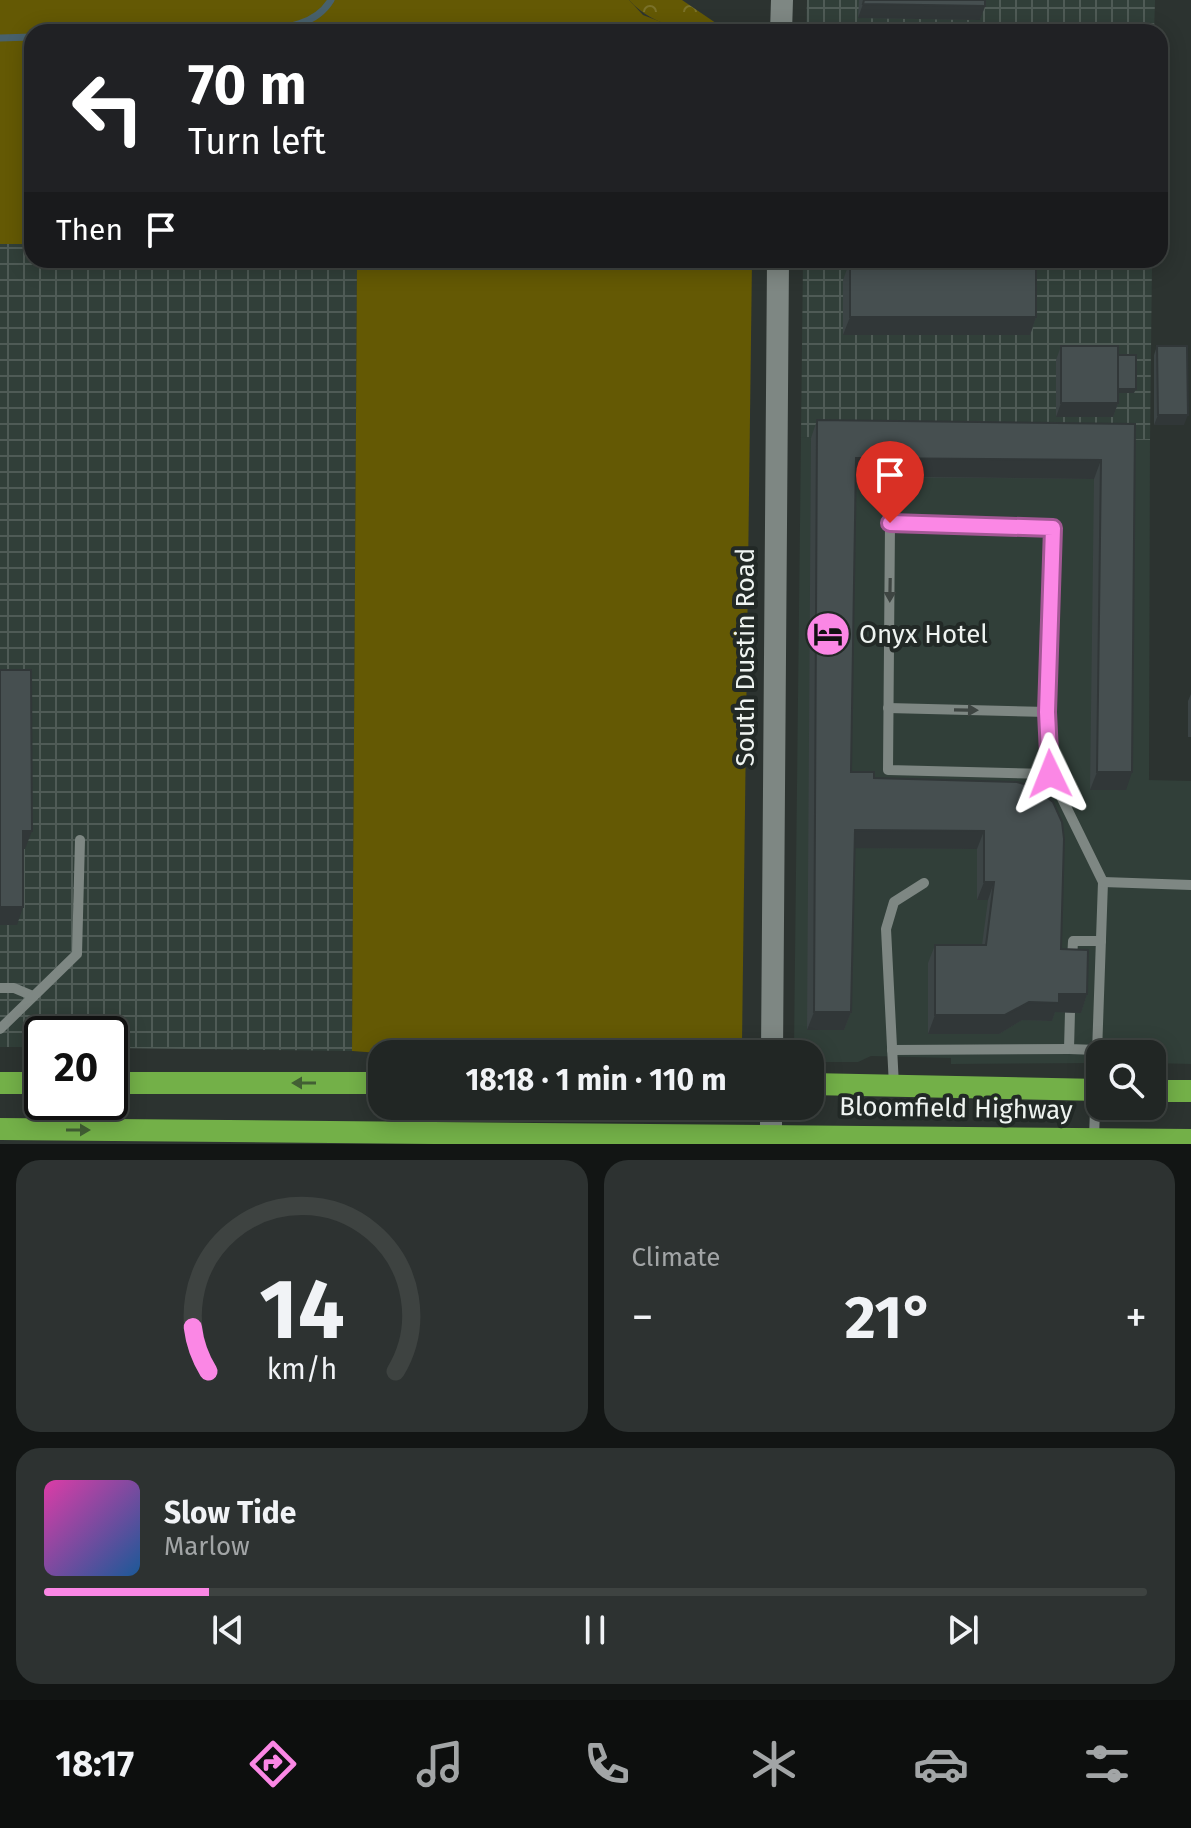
<!DOCTYPE html>
<html lang="en">
<head>
<meta charset="utf-8">
<style>
	:root { --surface:#212624; --page:#2d3231; --text:#f1f3f6; --muted:#a2a5a6; --line:#3e4341; --accent:#fb87e5 }
	body { margin:0; font-family:"Fira Sans",sans-serif; background:var(--page); color:var(--text); height:100vh; display:flex; flex-direction:column; font-size:30px; white-space:nowrap }
	* { box-sizing:border-box; margin:0 }
	p { font-size:26px; color:var(--muted) }
	.icon { flex:none; width:44px; height:44px; fill:none; stroke:currentColor; stroke-width:2; stroke-linecap:round; stroke-linejoin:round }
	.map { position:relative; height:1144px; overflow:hidden }
	.panel { display:flex; flex-direction:column; gap:16px; padding:16px; background:#121514; flex:1 }
	.panel>* { flex:none }
	.hud { position:absolute; left:24px; top:24px; width:1144px; height:244px; border-radius:24px; box-shadow:0 4px 20px #0003,0 0 0 2px var(--line); background:#202124; color:#fff; overflow:hidden }
	.fabs { position:absolute; left:1086px; top:1040px; display:grid; gap:16px }
	.fabs a { display:grid; place-items:center; width:80px; height:80px; border-radius:16px; background:var(--surface); box-shadow:0 4px 20px #0003,0 0 0 2px var(--line); font-size:40px }
	.speed { position:absolute; left:24px; top:1016px; display:flex; gap:16px; font-size:40px; font-weight:700; text-align:center }
	.speed>* { display:grid; place-content:center; width:104px; height:104px; border-radius:50%; background:var(--surface); box-shadow:0 4px 20px #0003,0 0 0 2px var(--line); line-height:1 }
	.speed .limit { border:4px solid #111; border-radius:12px; background:#fff; color:#111 }
	.pin { position:absolute; display:grid; place-items:center; width:68px; height:68px; color:#fff; margin:-82px -34px; border-radius:50% 50% 50% 0; rotate:-45deg; box-shadow:0 0 8px #0007 }
	.pin .icon { rotate:45deg }
	.me { position:absolute; width:88px; margin:-44px; rotate:358deg; stroke-linejoin:round; filter:drop-shadow(0 0 6px #0008) }
	.turn { display:flex; align-items:center; gap:28px; height:168px; padding:0 32px; font-size:36px }
	.turn .icon { width:104px; height:104px; stroke-width:2.5 }
	.turn b { display:block; font-size:56px; line-height:68px }
	.then { display:flex; align-items:center; height:76px; padding:0 32px; background:#0003; gap:16px; font-size:30px }
	.big { font-size:60px; font-weight:700; line-height:1.1 }
	.panel .tile { flex:1; display:flex; flex-direction:column; justify-content:center; gap:12px; min-width:0; padding:0 28px; border-radius:24px; background:var(--page) }
	.panel .dial { align-items:center; gap:0 }
	.dial svg { height:208px; overflow:visible; fill:none; stroke:var(--line); stroke-width:7; stroke-linecap:round; text-anchor:middle }
	.dial text { fill:var(--text); stroke:none }
	.song { display:flex; align-items:center; gap:24px }
	.cover { width:96px; height:96px; border-radius:12px; background:linear-gradient(135deg,hsl(320 70% 55%),hsl(210 70% 35%)) }
	.played { height:8px; border-radius:4px; background:linear-gradient(90deg,var(--accent) 15%,var(--line) 15%) }
	.keys { display:flex; justify-content:space-around; direction:ltr }
	.heat { display:flex; justify-content:space-between; align-items:center; font-size:44px; direction:ltr }
	.panel .tiles { flex:1; display:grid; gap:16px; grid-template-columns:1fr 1fr }
	.tile:last-child { grid-column:span 2 }
	.trip { position:absolute; left:368px; top:1040px; width:456px; height:80px; border-radius:24px; background:var(--surface); box-shadow:0 4px 20px #0003,0 0 0 2px var(--line); font-weight:700; line-height:80px; text-align:center }
	.tab-bar { display:flex; height:128px; justify-content:space-around; align-items:center; background:#0d0f0e; color:var(--muted) }
	.tab-bar .icon { width:56px; height:56px }
	.tab-bar .current { color:var(--accent) }
	.tab-bar b { font-size:36px; color:var(--text) }
	.map>svg:first-child { display:block }
	.built { fill:#313f39 }
	.industrial { fill:url(#industrial-grid) }
	.grass { fill:#645904 }
	.forest { fill:url(#forest-crowns) }
	.lines { fill:none; stroke-linecap:round; stroke-linejoin:round }
	.stream { stroke:#48616c; stroke-width:7 }
	.service { stroke:#7e8783; stroke-width:10 }
	.tertiary { stroke:#7e8783; stroke-width:22 }
	.trunk { stroke:#73b048; stroke-width:22 }
	.wall { fill:#3c4445 }
	.shaded-wall { fill:#313738 }
	.building { fill:#464f50; stroke:#313738; stroke-width:2 }
	.oneway { fill:#3e4542 }
	.oneway2 { fill:#425f34 }
	.route-casing { stroke:#a35895; stroke-width:20 }
	.route { stroke:#fb87e5; stroke-width:14 }
	.labels { text-anchor:middle; stroke-width:8; stroke-linejoin:round; paint-order:stroke }
	.poi-label { font-size:26px; fill:#eef3f0; stroke:#222926; text-anchor:start }
	.street-label { font-size:26px; fill:#eef3f0; stroke:#222926 }
</style>
</head>
<body>
<div class="map">
<svg width="1191" height="1144" viewBox="0 0 1191 1144">
	<defs>
		<pattern id="industrial-grid" width="8" height="8" patternUnits="userSpaceOnUse" patternTransform="scale(2)"><rect width="8" height="8" fill="#313f39"/><path d="M0 4h8M4 0v8" fill="none" stroke="#4f5b56"/></pattern>
		<pattern id="forest-crowns" width="20" height="18" patternUnits="userSpaceOnUse" patternTransform="scale(2)"><rect width="20" height="18" fill="#645904"/><path d="M2 6a3 3 0 1 1 6 0M12 15a3 3 0 1 1 6 0" fill="none" stroke="#7a7129"/></pattern>
	</defs>
	<rect width="100%" height="100%" fill="#2c3330"/>
	<!-- built -->
	<polygon class="built" points="801,437 1150,440 1149,780 1191,781 1191,1064 1152,1063 1152,1054 1100,1054 1100,1063 951,1064 951,1058 871,1056 858,1062 813,1062 810,1054 799,1054 794,1046"/>
	<!-- industrial -->
	<g class="industrial">
		<polygon points="807,0 1155,0 1154,32 806,32"/>
		<polygon points="0,244 32,244 32,260 357,260 352,1051 110,1048 110,1034 42,1034 42,1047 0,1047"/>
		<polygon points="803,260 1152,260 1150,440 801,437"/>
	</g>
	<!-- grass -->
	<g class="grass">
		<polygon points="0,0 629,0 643,15 687,32 32,32 32,244 0,244"/>
		<polygon points="357,260 752,260 742,1043 736,1054 393,1054 352,1051"/>
	</g>
	<!-- forest -->
	<path class="forest" d="M629,0h53l47,32c-38,0 -73,-3 -100,-32z"/>
	<g class="lines">
		<!-- stream -->
		<g class="stream">
			<path d="M243,32c32,-4 70,-2 88,-32"/>
			<polyline points="0,38 32,37"/>
		</g>
		<!-- service -->
		<g class="service">
			<polyline points="888,708 1047,712"/>
			<polyline points="1050,774 1047,712 1053,528 890,523 888,770 1050,774 1103,882 1094,1138"/>
			<polyline points="1103,882 1191,885"/>
			<polyline points="1072,961 1073,941 1101,941"/>
			<polyline points="0,988 14,988 33,996"/>
			<polyline points="1070,1012 1069,1049 1097,1050"/>
			<polyline points="0,1029 77,954 80,840"/>
			<polyline points="892,1050 1069,1049"/>
			<polyline points="894,1086 886,929 894,902 924,883"/>
		</g>
		<!-- tertiary -->
		<g class="tertiary">
			<polyline points="781,32 782,0"/>
			<polyline points="772,1054 778,260"/>
			<polyline points="771,1134 771,1106"/>
		</g>
		<!-- trunk -->
		<g class="trunk">
			<polyline points="0,1083 42,1083"/>
			<polyline points="110,1083 382,1083"/>
			<polyline points="810,1084 1100,1090"/>
			<polyline points="1152,1091 1191,1091"/>
			<polyline points="0,1129 1191,1140"/>
		</g>
	</g>
	<!-- wall -->
	<g class="wall">
		<polygon points="859,0 985,0 985,6 980,20 858,18"/>
		<polygon points="850,261 1036,317 1030,335 843,335 843,280"/>
		<polygon points="1061,346 1118,355 1134,393 1118,393 1118,403 1113,417 1056,417 1056,360"/>
		<polygon points="1157,346 1184,425 1154,425 1154,355"/>
		<polygon points="817,420 1135,424 1126,790 1090,790 1094,479 856,477 851,772 874,778 1017,782 1061,949 1087,994 1081,1013 1055,1012 1052,1021 1022,1020 999,1034 928,1034 928,963 935,945 982,945 988,900 977,900 977,849 854,848 851,1012 844,1030 807,1030 811,438"/>
		<polygon points="1191,694 1191,737 1188,737 1188,701"/>
	</g>
	<!-- shaded-wall -->
	<g class="shaded-wall">
		<polygon points="863,4 985,6 980,20 858,18"/>
		<polygon points="850,317 1036,317 1030,335 843,335"/>
		<polygon points="1117,389 1136,389 1134,393 1116,393"/>
		<polygon points="1061,403 1118,403 1113,417 1056,417"/>
		<polygon points="1158,415 1188,415 1184,425 1154,425"/>
		<polygon points="856,458 1101,460 1094,479 850,476"/>
		<polygon points="1097,772 1132,772 1126,790 1090,790"/>
		<polygon points="855,830 984,831 977,849 848,848"/>
		<polygon points="23,831 32,831 25,849 16,849"/>
		<polygon points="984,882 994,882 988,900 977,900"/>
		<polygon points="0,907 23,907 17,925 0,925"/>
		<polygon points="1059,994 1087,994 1081,1013 1055,1012 1052,1021 1022,1020 999,1034 928,1034 935,1015 1029,1002"/>
		<polygon points="814,1012 851,1012 844,1030 807,1030"/>
	</g>
	<!-- building -->
	<g class="building">
		<polygon points="864,0 985,0 985,6 863,4"/>
		<rect x="850" y="261" width="186" height="56"/>
		<rect x="1061" y="346" width="57" height="57"/>
		<polygon points="1157,346 1187,346 1188,415 1158,415"/>
		<rect x="1118" y="355" width="18" height="34"/>
		<polygon points="817,420 1135,424 1132,772 1097,772 1101,460 856,458 851,772 874,772 874,778 1017,782 1034,787 1053,802 1062,822 1064,839 1061,949 1088,950 1087,994 1059,994 1059,1003 1029,1002 1005,1015 935,1015 935,945 986,945 994,882 984,882 984,831 855,830 851,1012 814,1012"/>
		<polygon points="0,670 31,670 32,831 23,831 23,907 0,907"/>
	</g>
	<!-- one-way arrows -->
	<defs><path id="oneway-solid" d="M-6-.8H1V-3.2L6.5 0L1 3.2V.8H-6Z" transform="scale(2)"/></defs>
	<g class="oneway">
		<use href="#oneway-solid" transform="translate(890 590) rotate(91)"/>
		<use href="#oneway-solid" transform="translate(966 710) rotate(1)"/>
	</g>
	<g class="oneway2">
		<use href="#oneway-solid" transform="translate(304 1083) rotate(-180)"/>
		<use href="#oneway-solid" transform="translate(78 1130)"/>
	</g>
	<g class="lines">
		<!-- route casing -->
		<g class="route-casing">
			<polyline id="route" points="890,523 1053,528 1047,712 1050,774"/>
		</g>
		<!-- route -->
		<use href="#route" class="route"/>
	</g>
	<!-- icons -->
	<defs>
		<g id="hotel-disc" transform="scale(2.3)"><circle r="9.5" fill="#fb87e5" stroke="#222926"/><path d="M-6-4.5h1.5V1H6V5H4.5V3h-9V5H-6ZM-4 0a1.8 1.8 0 1 1 3.6 0ZM.5 0V-2.5h3Q6-2.5 6 0Z" fill="#111"/></g>
	</defs>
	<g fill-rule="evenodd">
		<use href="#hotel-disc" x="828" y="634"/>
	</g>
	<g class="labels">
		<!-- poi labels -->
		<g class="poi-label">
			<text x="859" y="643">Onyx Hotel</text>
		</g>
		<!-- street labels -->
		<g class="street-label">
			<text transform="translate(745 657) rotate(-90)" y="9">South Dustin Road</text>
			<text transform="translate(956 1108) rotate(1)" y="9">Bloomfield Highway</text>
		</g>
	</g>
</svg>
<div class="fabs">
<a><svg class="icon" aria-label="search" viewBox="0 0 24 24"><circle cx="10" cy="10" r="6"/><path d="M15 15l6 6"/></svg></a>
</div>
<div class="speed"><div class="limit">20</div></div>
<div class="pin" style="left:890px;top:523px;background:#d93025"><svg class="icon" aria-label="arrive" viewBox="0 0 24 24"><path d="M6 21V4h12l-3 4 3 4H6"/></svg></div>
<svg class="me" style="left:1050px;top:774px" viewBox="-20 -20 40 40"><path d="M0-17L14 15 0 8-14 15z" fill="#fb87e5" stroke="#fff" stroke-width="4"/></svg>
<div class="trip">18:18 · 1 min · 110 m</div>
<div class="hud">
<div class="turn"><svg class="icon" aria-label="left" viewBox="0 0 24 24"><path d="M17 20v-9H6M10 6l-5 5 5 5"/></svg><div><b>70 m</b>Turn left</div></div>
<div class="then">Then<svg class="icon" aria-label="arrive" viewBox="0 0 24 24"><path d="M6 21V4h12l-3 4 3 4H6"/></svg></div>
</div>
</div>
<section class="panel">
<div class="tiles">
<div class="tile dial"><svg viewBox="0 0 100 80">
<path d="M14 69A42 42 0 1 1 86 69"/>
<path d="M14 69A42 42 0 0 1 8 52" stroke="#fb87e5"/>
<text x="50" y="56" font-size="32" font-weight="700">14</text>
<text x="50" y="72" font-size="11">km/h</text>
</svg></div>
<div class="tile"><p>Climate</p>
<div class="heat"><a>−</a><b class="big">21°</b><a>+</a></div>
</div>
<div class="tile">
<div class="song"><i class="cover"></i><div><b>Slow Tide</b><p>Marlow</p></div></div>
<div class="played"></div>
<div class="keys"><svg class="icon" aria-label="previous" viewBox="0 0 24 24"><path d="M18 5L8 12l10 7zM5 5v14"/></svg><svg class="icon" aria-label="pause" viewBox="0 0 24 24"><path d="M8 5v14M16 5v14"/></svg><svg class="icon" aria-label="next" viewBox="0 0 24 24"><path d="M6 5l10 7-10 7zM19 5v14"/></svg></div>
</div>
</div>
</section>
<nav class="tab-bar">
<b>18:17</b>
<svg class="icon current" aria-label="directions" viewBox="0 0 24 24"><path d="M12 3l9 9-9 9-9-9zM9 14v-3h6M13 9l2 2-2 2"/></svg>
<svg class="icon" aria-label="music" viewBox="0 0 24 24"><path d="M9 18V5l10-2v13"/><circle cx="6" cy="18" r="3"/><circle cx="16" cy="16" r="3"/></svg>
<svg class="icon" aria-label="phone" viewBox="0 0 24 24"><path d="M5 4h4l2 5-3 2q2 4 5 5l2-3 5 2v4C11 20 4 13 5 4z"/></svg>
<svg class="icon" aria-label="climate" viewBox="0 0 24 24"><path d="M12 3v18M4 7l16 10M4 17L20 7"/></svg>
<svg class="icon" aria-label="car" viewBox="0 0 24 24"><path d="M5 17H2v-5l4-1 3-4h7l3 4 3 1v5h-3M9 17h6M6 11h13"/><circle cx="7" cy="17" r="2"/><circle cx="17" cy="17" r="2"/></svg>
<svg class="icon" aria-label="filters" viewBox="0 0 24 24"><path d="M4 7h16M4 17h16"/><circle cx="9" cy="7" r="2"/><circle cx="15" cy="17" r="2"/></svg>
</nav>
</body>
</html>
